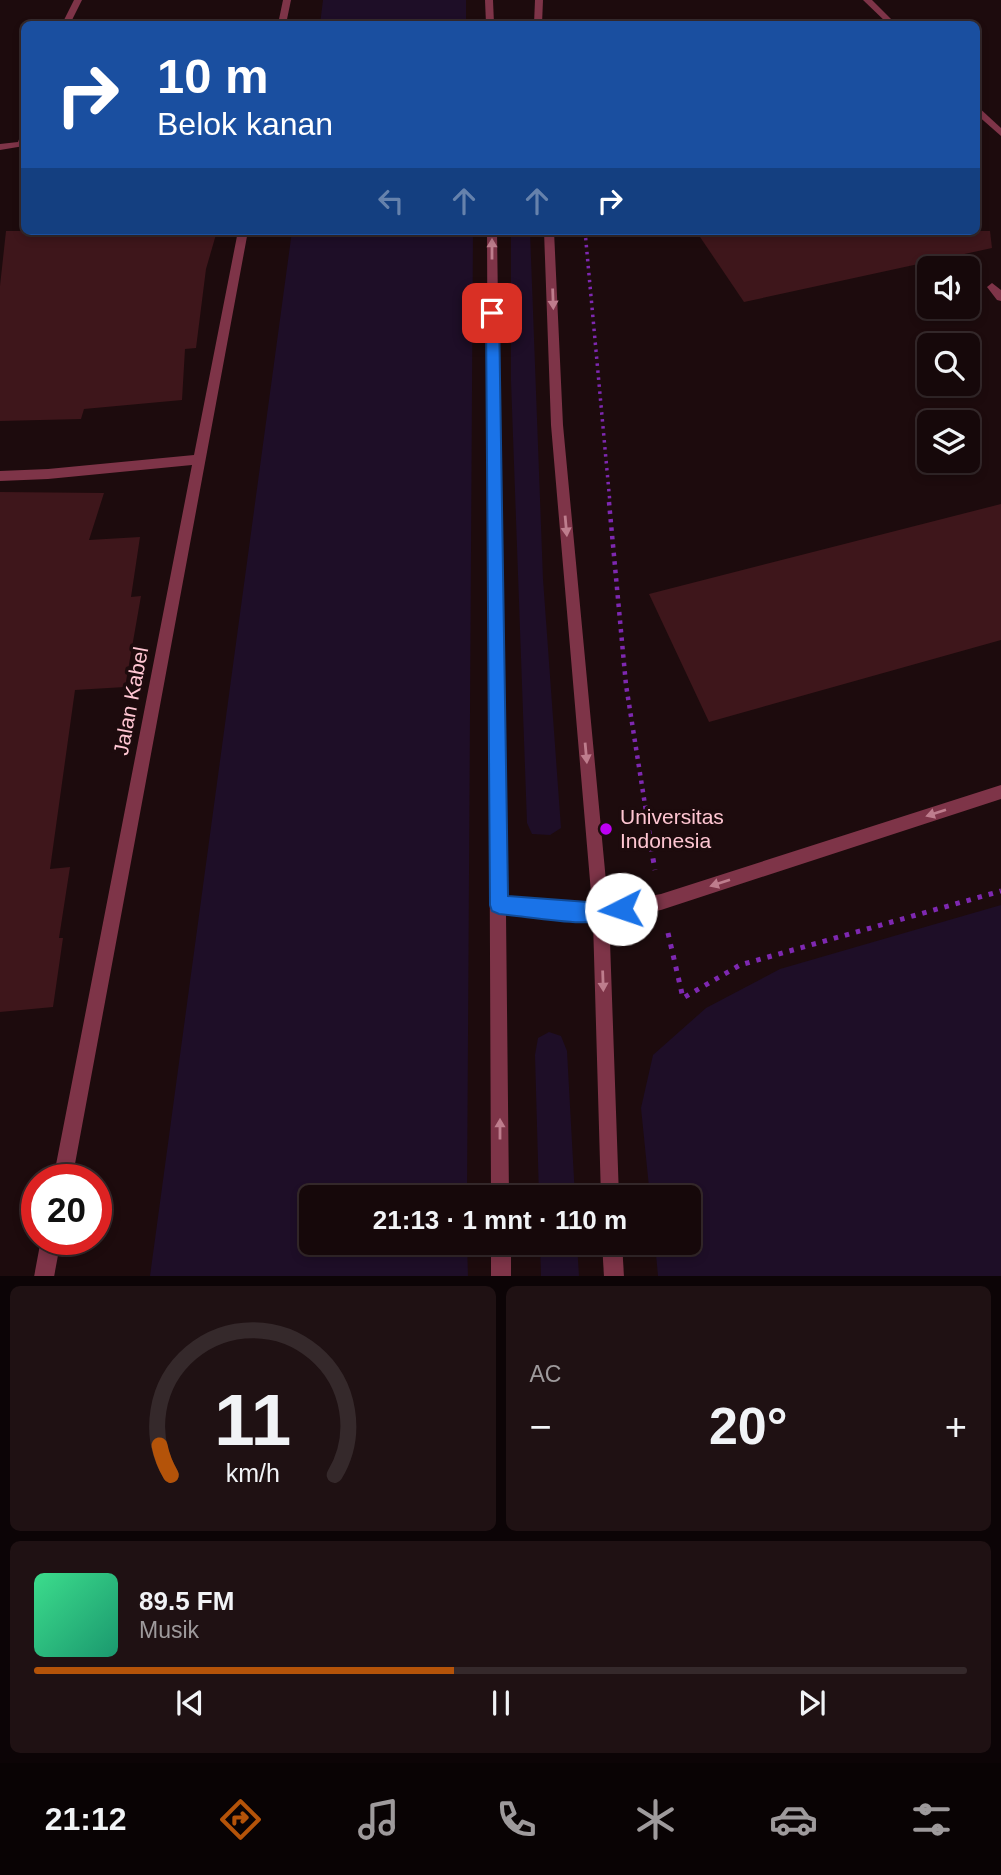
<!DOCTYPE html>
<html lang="id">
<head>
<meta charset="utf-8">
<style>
	:root { --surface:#16080a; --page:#1f1113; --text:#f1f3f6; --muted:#9e9a9c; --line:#35292b; --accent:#b45309 }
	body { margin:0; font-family:Arial,sans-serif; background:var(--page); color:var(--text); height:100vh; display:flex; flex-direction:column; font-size:26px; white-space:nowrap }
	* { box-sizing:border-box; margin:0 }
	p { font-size:23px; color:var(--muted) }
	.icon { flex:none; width:38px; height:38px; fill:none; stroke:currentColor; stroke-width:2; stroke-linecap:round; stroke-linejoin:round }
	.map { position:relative; height:1276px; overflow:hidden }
	.side { display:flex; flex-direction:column; gap:10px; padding:10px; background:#0c0406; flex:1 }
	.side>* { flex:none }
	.guide { position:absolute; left:21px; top:21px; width:959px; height:214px; border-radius:10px; box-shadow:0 4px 10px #0003,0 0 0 2px var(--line); background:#1a4fa0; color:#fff; overflow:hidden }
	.tools { position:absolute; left:917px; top:256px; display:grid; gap:14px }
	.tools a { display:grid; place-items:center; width:63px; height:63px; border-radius:10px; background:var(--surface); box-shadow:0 4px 10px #0003,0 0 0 2px var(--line); font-size:35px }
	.speed { position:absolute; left:21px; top:1164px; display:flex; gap:14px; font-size:35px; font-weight:700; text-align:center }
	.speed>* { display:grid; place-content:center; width:91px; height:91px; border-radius:50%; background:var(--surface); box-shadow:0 4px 10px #0003,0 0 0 2px var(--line); line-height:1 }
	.speed .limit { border:10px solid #d22; background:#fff; color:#111 }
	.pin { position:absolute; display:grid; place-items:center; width:60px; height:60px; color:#fff; margin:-30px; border-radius:14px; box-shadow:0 4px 10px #0006 }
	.me { position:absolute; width:77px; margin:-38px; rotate:266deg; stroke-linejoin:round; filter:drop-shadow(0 0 5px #0008) }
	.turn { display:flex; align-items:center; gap:24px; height:147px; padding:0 21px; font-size:32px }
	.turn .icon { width:91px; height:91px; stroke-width:2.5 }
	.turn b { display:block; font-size:49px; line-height:60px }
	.lanes { display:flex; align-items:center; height:66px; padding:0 21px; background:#0003; justify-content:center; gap:35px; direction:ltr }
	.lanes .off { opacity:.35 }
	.big { font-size:52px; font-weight:600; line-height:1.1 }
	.side .tile { flex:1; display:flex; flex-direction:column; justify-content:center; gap:10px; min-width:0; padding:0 24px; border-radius:10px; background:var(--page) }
	.side .dial { align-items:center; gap:0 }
	.dial svg { height:182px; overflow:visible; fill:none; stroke:var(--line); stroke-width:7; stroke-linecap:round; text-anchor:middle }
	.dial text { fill:var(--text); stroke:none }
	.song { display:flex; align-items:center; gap:21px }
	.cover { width:84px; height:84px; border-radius:10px; background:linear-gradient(135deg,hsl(150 70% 55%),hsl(160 70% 35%)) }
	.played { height:7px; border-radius:4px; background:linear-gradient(90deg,var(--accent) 45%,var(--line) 45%) }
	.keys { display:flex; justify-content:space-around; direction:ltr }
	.heat { display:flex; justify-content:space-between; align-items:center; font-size:38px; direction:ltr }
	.side .tiles { flex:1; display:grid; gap:10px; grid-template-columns:1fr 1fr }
	.tile:last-child { grid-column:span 2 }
	.trip { position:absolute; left:299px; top:1185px; width:402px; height:70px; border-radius:10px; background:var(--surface); box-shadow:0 4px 10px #0003,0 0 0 2px var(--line); font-weight:600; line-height:70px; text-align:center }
	.tabs { display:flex; height:112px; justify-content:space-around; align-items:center; background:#090304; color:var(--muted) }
	.tabs .icon { width:49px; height:49px }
	.tabs .current { color:var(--accent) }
	.tabs b { font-size:32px; color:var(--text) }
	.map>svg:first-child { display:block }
	.green { fill:#1e0e27 }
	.building { fill:#3e161b }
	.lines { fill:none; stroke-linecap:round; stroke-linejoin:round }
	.path-far2 { stroke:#7e28b1; stroke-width:3.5; stroke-dasharray:2.5 4.5; stroke-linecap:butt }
	.path-far1 { stroke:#7e28b1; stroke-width:4.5; stroke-dasharray:3.5 5; stroke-linecap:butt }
	.path { stroke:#7e28b1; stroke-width:5; stroke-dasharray:4.5 7; stroke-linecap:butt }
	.lane { fill:#7e3448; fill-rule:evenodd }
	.street { fill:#7e3448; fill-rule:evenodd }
	.oneway { fill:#be7d8d }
	.route { fill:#1a73e8; stroke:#114b97; stroke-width:2 }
	.poi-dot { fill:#bd00f1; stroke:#1d0b0d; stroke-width:2.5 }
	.labels { text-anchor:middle; stroke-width:7; stroke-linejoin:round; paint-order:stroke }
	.street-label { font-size:21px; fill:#ffc6d2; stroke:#1d0b0d }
	.poi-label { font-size:21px; fill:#ffc6d2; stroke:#1d0b0d; text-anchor:start }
</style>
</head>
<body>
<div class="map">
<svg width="1001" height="1277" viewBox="0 0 1001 1277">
	<rect width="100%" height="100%" fill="#1d0b0d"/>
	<!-- green -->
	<g class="green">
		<polygon points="323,0 466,0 466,24 320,24"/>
		<polygon points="292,231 473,231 467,1197 312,1197 312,1242 467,1243 468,1276 150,1276"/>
		<polygon points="511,231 530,231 543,579 561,828 550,835 532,834 527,823 511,381"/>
		<polygon points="1001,905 1001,1276 658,1276 655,1243 690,1242 690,1197 650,1197 641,1108 653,1055 706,1008 780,969"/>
		<polygon points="549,1032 561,1036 567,1051 575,1197 539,1197 535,1055 538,1038"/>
		<polygon points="540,1243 577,1243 579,1276 541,1276"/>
	</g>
	<!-- building -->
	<g class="building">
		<polygon points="6,231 217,231 206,269 196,348 185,349 182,400 84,409 81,419 0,421 0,286"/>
		<polygon points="696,231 990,231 992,248 744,302"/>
		<polygon points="0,492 104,493 89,540 140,537 131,597 141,596 125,687 75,690 50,869 70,867 59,938 63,938 53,1007 0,1012"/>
		<polygon points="1001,504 1001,640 709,722 649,594"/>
	</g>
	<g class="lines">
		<!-- path-far2 -->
		<polyline class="path-far2" points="585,231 610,503"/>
		<!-- path-far1 -->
		<polyline class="path-far1" points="609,502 626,685 652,849"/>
		<!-- path -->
		<g class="path">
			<polyline points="651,847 655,870"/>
			<polyline points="668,933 683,998 740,965 1001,891"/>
		</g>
		<!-- lane -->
		<g class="lane">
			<polygon points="863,0 872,0 896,24 888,24"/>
			<polygon points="976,105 1001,128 1001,136 976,114"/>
			<polygon points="992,283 1001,290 1001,301 997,300 987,287"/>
			<polygon points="1001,785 1001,799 661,910 601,921 595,919 593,913 595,907 601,905 661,894"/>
		</g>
		<!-- street -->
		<g class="street">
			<polygon points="74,0 82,0 70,24 62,24"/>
			<polygon points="283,0 291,0 286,24 278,24"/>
			<polygon points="485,0 493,0 494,24 486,24"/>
			<polygon points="535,0 543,0 542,24 534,24"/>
			<polygon points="24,133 24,146 0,150 0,144 18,142 21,134"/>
			<polygon points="238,231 248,231 72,1180 53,1180 192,465 48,479 0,481 0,471 48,469 194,455"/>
			<polygon points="487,231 497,231 506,897 592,904 551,425 544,231 554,231 563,425 609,913 619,1197 601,1197 593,921 506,914 509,1197 491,1197"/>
			<polygon points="41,1239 61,1239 54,1277 34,1277"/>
			<rect x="491" y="1242" width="20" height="35"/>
			<polygon points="602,1242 622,1242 624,1277 604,1277"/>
		</g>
	</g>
	<!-- one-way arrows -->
	<defs><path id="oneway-solid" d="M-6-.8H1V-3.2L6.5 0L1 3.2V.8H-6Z" transform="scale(1.75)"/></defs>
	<g class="oneway">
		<use href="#oneway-solid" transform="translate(492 249) rotate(-90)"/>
		<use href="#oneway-solid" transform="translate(553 299) rotate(88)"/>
		<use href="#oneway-solid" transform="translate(566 526) rotate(85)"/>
		<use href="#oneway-solid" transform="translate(586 753) rotate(85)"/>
		<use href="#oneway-solid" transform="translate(936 813) rotate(162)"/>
		<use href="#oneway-solid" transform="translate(720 883) rotate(162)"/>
		<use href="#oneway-solid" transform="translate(603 981) rotate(88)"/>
		<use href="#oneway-solid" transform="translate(500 1129) rotate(-90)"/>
	</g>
	<!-- route -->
	<path class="route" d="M492,308l7,5 9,583 93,7 20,-3 6,3 3,6 -3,7c-33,14 -92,1 -128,-2l-7,-3 -2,-6 -4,-592z"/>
	<!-- markers -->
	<circle class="poi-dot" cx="606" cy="829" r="7"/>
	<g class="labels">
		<!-- street labels -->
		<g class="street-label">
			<text transform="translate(131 701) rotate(-79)" y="7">Jalan Kabel</text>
		</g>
		<!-- poi labels -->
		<g class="poi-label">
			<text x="620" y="824">Universitas<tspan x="620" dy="24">Indonesia</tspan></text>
		</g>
	</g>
</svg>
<div class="tools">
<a><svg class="icon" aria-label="sound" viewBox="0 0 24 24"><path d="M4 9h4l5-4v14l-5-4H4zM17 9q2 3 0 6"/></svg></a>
<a><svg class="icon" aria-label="search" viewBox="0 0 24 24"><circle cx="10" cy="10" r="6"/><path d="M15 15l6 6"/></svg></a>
<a><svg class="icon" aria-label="layers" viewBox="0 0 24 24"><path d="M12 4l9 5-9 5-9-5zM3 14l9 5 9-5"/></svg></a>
</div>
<div class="speed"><div class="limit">20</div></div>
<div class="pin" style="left:492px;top:313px;background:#d93025"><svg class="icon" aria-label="arrive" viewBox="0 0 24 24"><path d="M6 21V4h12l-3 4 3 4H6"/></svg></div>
<svg class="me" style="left:621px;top:909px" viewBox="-20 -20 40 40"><circle r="19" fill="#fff"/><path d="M0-13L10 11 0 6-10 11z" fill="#1a73e8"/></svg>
<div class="trip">21:13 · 1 mnt · 110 m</div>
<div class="guide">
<div class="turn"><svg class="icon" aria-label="right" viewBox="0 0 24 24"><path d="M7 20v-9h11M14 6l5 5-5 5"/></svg><div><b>10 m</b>Belok kanan</div></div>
<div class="lanes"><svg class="icon off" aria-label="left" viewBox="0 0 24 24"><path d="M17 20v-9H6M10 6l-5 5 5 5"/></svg><svg class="icon off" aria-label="ahead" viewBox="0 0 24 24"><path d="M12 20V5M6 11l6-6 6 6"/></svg><svg class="icon off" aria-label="ahead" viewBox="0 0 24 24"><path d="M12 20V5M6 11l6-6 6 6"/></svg><svg class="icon" aria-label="right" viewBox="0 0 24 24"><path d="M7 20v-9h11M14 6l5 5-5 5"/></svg></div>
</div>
</div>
<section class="side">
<div class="tiles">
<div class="tile dial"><svg viewBox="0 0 100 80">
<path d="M14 69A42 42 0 1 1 86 69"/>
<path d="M14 69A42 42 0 0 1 9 56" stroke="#b45309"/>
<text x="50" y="56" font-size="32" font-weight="700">11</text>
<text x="50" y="72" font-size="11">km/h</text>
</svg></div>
<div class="tile"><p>AC</p>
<div class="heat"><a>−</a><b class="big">20°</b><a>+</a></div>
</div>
<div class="tile">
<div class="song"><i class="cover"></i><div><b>89.5 FM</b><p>Musik</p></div></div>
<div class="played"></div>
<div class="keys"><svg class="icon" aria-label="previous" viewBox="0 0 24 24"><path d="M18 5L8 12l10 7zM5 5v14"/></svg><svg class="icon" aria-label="pause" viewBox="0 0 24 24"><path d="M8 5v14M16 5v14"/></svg><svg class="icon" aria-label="next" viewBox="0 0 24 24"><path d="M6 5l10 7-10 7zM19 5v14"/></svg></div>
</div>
</div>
</section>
<nav class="tabs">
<b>21:12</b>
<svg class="icon current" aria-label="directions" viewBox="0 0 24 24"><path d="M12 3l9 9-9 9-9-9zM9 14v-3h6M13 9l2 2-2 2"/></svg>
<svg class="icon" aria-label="music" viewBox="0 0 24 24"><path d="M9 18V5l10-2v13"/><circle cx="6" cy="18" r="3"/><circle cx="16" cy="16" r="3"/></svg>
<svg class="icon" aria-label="phone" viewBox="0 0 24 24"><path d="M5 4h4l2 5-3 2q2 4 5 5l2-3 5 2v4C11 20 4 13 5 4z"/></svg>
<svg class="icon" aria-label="climate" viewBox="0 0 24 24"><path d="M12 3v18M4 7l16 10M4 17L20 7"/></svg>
<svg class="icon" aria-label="car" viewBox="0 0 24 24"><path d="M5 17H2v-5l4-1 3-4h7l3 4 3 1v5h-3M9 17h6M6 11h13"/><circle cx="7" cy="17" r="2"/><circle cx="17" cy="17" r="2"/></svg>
<svg class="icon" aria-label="filters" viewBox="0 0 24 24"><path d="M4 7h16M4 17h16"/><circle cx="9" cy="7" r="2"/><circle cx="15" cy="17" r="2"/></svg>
</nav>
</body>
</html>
